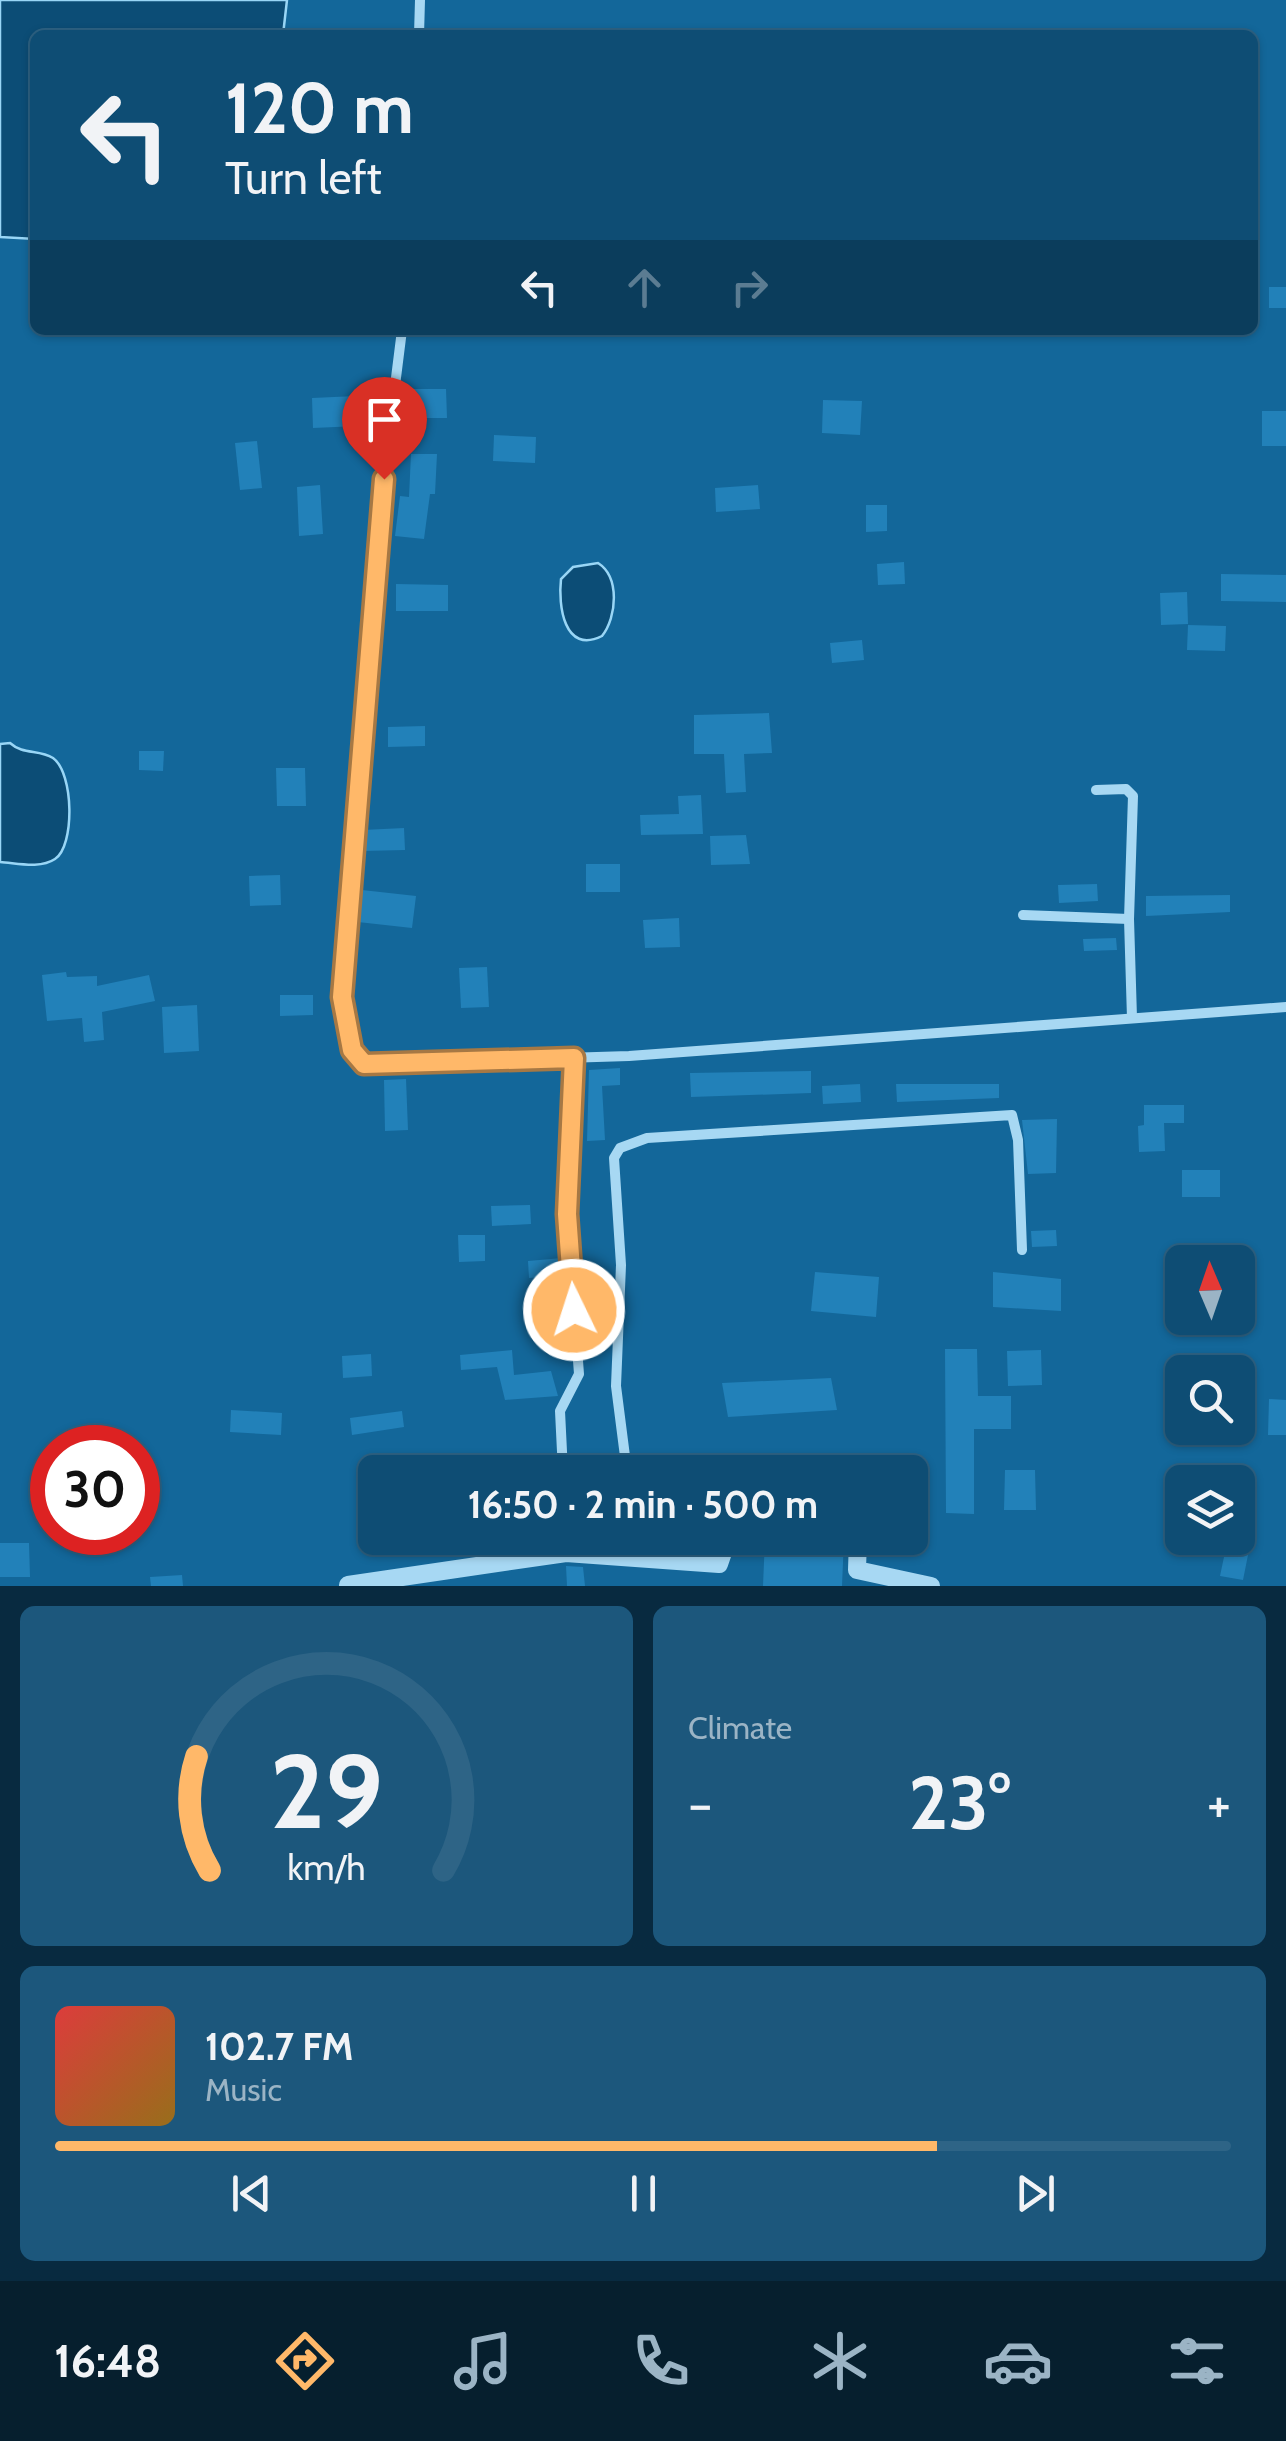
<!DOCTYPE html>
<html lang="en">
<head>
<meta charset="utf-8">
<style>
	:root { --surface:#0e4d74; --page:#1c577c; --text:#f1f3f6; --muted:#9bb4c5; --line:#2e6486; --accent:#ffb869 }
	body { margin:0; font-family:Cabin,sans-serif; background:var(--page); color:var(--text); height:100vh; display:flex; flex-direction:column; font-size:38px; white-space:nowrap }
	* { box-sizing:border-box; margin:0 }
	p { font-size:32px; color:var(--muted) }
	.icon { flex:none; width:55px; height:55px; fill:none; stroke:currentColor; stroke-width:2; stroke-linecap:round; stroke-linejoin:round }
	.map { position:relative; height:1586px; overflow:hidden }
	.panel { display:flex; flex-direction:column; gap:20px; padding:20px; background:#082a40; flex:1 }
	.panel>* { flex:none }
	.top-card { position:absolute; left:30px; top:30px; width:1228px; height:305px; border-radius:15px; box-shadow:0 2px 8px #0004,0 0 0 2px var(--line); background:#0e4d74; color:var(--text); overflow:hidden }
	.needle { width:65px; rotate:358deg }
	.controls { position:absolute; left:1165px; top:1245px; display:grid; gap:20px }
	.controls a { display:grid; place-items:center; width:90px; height:90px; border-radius:15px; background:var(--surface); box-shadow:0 2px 8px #0004,0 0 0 2px var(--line); font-size:50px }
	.speed { position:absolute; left:30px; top:1425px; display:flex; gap:20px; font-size:50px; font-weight:700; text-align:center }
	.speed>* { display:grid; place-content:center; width:130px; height:130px; border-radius:50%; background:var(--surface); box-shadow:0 2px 8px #0004,0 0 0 2px var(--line); line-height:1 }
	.speed .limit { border:15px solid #d22; background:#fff; color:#111 }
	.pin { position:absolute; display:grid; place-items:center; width:85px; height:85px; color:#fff; margin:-102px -42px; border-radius:50% 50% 50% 0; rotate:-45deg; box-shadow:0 0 10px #0007 }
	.pin .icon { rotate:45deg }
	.me { position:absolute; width:110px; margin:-55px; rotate:356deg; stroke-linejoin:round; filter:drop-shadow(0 0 8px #0008) }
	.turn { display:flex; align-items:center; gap:35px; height:210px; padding:0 30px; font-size:45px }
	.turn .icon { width:130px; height:130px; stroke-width:2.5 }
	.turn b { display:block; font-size:70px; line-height:85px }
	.lanes { display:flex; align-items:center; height:95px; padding:0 30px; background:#0003; justify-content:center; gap:50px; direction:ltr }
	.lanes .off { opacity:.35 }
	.big { font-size:75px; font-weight:700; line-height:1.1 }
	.panel .widget { flex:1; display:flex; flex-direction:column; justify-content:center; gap:15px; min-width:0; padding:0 35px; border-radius:15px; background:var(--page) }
	.panel .dial { align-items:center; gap:0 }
	.dial svg { height:260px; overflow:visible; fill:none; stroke:var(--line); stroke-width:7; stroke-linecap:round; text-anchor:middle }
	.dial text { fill:var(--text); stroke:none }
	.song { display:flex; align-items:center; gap:30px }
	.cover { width:120px; height:120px; border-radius:15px; background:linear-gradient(135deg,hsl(0 70% 55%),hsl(40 70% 35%)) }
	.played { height:10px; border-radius:5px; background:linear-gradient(90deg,var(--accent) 75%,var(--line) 75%) }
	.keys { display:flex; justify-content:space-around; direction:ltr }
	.heat { display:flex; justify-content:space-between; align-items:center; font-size:55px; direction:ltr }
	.panel .tiles { flex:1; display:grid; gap:20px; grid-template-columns:1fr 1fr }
	.widget:last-child { grid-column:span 2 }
	.trip { position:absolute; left:358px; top:1455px; width:570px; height:100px; border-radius:15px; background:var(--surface); box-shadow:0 2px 8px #0004,0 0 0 2px var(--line); font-weight:700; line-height:100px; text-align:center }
	.dock { display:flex; height:160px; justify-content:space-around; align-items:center; background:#061f2e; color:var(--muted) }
	.dock .icon { width:70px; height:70px }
	.dock .on { color:var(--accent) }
	.dock b { font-size:45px; color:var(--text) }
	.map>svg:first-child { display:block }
	.water { fill:#0c4d76; stroke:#99d6f6; stroke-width:2.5 }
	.building { fill:#2281b9 }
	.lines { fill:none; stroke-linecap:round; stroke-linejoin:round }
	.minor { stroke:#a7d8f3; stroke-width:10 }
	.tertiary { stroke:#a7d8f3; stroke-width:18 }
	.route-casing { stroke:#a67844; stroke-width:25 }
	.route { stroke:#ffb869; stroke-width:18 }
</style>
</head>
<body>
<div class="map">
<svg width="1286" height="1586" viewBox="0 0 1286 1586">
	<rect width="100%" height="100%" fill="#13679a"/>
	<!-- water -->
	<g class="water">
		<polygon points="0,0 287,0 283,35 35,35 35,239 0,237"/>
		<path d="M598,563c22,14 19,54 4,73 -38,19 -44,-31 -41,-57l12,-12z"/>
		<path d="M10,743c13,12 29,6 43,15 21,15 22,88 2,101 -15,10 -38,4 -55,3v-118z"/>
	</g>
	<!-- building -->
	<g class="building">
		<rect x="1269" y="287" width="17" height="21"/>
		<polygon points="404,389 446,389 447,418 404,418"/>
		<polygon points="356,396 358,426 313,428 312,398"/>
		<polygon points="823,400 862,401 860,435 822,433"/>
		<rect x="1262" y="411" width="24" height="35"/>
		<polygon points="494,435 536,437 535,463 493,461"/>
		<polygon points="257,441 262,488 240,490 235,443"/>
		<polygon points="411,454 437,454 435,494 430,494 424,539 395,536 400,496 409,497"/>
		<polygon points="320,485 323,534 299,536 297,487"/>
		<polygon points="758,485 760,509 716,512 715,488"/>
		<polygon points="866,505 887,505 887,531 866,532"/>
		<polygon points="904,562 905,584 878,585 877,564"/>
		<polygon points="1221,574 1286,575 1286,602 1221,601"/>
		<polygon points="396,584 448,585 448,611 396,611"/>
		<polygon points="1187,592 1188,624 1161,625 1160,593"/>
		<polygon points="1188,625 1226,626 1225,651 1187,650"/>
		<polygon points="862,640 864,660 832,663 830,643"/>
		<polygon points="769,713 772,753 744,754 746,792 726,793 724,754 694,754 694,715"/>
		<polygon points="425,726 425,746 388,747 388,727"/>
		<polygon points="139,751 164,751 163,771 139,770"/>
		<polygon points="276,768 305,768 306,806 277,806"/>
		<polygon points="701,795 703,834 641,835 640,815 679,814 678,796"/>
		<polygon points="404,828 405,850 361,851 363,830"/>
		<polygon points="746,835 750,864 711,865 710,836"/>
		<rect x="586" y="864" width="34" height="28"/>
		<polygon points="280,875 281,905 250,906 249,876"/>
		<polygon points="1097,884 1098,901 1059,903 1058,885"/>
		<polygon points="362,890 416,896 412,928 358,922"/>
		<polygon points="1230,895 1230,912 1146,916 1146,896"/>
		<polygon points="679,918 680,947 645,948 643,920"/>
		<polygon points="1116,938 1117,950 1084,951 1083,939"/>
		<polygon points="487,967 489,1007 461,1008 459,968"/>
		<polygon points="66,972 67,977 97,976 97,986 149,975 155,1001 102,1012 104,1040 84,1042 82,1018 47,1021 42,975"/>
		<polygon points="280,995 313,995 313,1015 280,1016"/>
		<polygon points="197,1005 199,1051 164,1053 162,1007"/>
		<polygon points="620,1068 620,1085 602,1086 605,1140 587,1141 589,1070"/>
		<polygon points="811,1071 811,1093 691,1097 690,1073"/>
		<polygon points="406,1079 408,1130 385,1131 384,1080"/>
		<polygon points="860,1084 861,1102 823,1104 822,1086"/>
		<polygon points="896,1084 999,1084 999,1098 897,1102"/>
		<polygon points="1144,1105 1184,1105 1184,1123 1164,1123 1165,1151 1139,1152 1138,1126 1144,1125"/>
		<polygon points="1057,1119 1056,1173 1028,1174 1022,1120"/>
		<rect x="1182" y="1170" width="38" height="27"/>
		<polygon points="530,1205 531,1224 492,1226 491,1206"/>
		<polygon points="1056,1230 1057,1246 1032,1247 1031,1231"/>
		<polygon points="458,1235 485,1235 485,1261 459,1262"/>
		<polygon points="562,1258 563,1275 529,1278 528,1261"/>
		<polygon points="815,1272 879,1277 876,1317 811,1311"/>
		<polygon points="993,1272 1061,1279 1061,1311 993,1307"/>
		<polygon points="945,1349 977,1349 978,1396 1011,1396 1011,1429 974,1429 974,1514 946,1513"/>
		<polygon points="512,1350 514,1375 551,1371 558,1396 505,1400 497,1367 461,1370 460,1355"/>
		<polygon points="1041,1350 1042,1385 1008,1386 1007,1351"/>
		<polygon points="371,1354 372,1376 343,1378 342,1356"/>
		<polygon points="831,1378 837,1410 728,1417 722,1383"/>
		<polygon points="1269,1399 1286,1400 1286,1435 1268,1435"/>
		<polygon points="231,1410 282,1413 281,1435 230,1432"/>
		<polygon points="402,1411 404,1427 352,1435 350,1418"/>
		<polygon points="1005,1470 1035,1470 1036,1510 1004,1510"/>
		<polygon points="1238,1527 1253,1530 1243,1580 1220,1576 1228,1538 1238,1538"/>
		<polygon points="765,1538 844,1538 842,1586 763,1586"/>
		<polygon points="0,1543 29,1543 30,1577 0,1577"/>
		<polygon points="566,1566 583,1567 585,1586 567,1586"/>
		<polygon points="182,1575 183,1586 151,1586 150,1577"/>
	</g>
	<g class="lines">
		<!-- minor -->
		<g class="minor">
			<polyline points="419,35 420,0"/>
			<polyline points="402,330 374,553 342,997 352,1050 364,1064 629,1056 1286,1007"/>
			<polyline points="1096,790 1126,789 1133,796 1129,919 1132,1018"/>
			<polyline points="1023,915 1129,919"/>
			<polyline points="563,1472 560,1411 579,1374 567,1214 575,1058"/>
			<polyline points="627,1472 616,1386 621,1265 614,1158 620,1148 647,1138 1012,1115 1018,1140 1022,1250"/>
			<polyline points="565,1538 566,1553"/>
		</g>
		<!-- tertiary -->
		<g class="tertiary">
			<polyline points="858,1538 857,1570 931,1586"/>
			<polyline points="348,1585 566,1553 719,1564 728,1538"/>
		</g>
	</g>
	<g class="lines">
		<!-- route casing -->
		<g class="route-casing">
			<polyline id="route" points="384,479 342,997 352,1050 364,1064 574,1058 567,1214 574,1310"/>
		</g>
		<!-- route -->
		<use href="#route" class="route"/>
	</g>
</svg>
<div class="controls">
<a><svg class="needle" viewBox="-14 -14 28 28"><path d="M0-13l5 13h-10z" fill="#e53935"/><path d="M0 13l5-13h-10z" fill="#9bb4c5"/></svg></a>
<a><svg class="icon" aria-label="search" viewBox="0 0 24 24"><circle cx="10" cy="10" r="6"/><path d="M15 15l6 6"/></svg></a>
<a><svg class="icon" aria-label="layers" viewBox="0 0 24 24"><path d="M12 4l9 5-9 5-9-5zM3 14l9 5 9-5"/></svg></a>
</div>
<div class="speed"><div class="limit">30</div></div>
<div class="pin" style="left:384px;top:479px;background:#d93025"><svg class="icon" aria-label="arrive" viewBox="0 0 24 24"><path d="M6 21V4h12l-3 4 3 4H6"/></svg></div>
<svg class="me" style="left:574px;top:1310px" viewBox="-20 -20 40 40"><circle r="17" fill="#ffb869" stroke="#fff" stroke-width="3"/><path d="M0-11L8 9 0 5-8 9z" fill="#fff"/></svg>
<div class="trip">16:50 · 2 min · 500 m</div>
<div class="top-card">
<div class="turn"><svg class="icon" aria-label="left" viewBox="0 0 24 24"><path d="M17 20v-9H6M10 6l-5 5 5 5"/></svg><div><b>120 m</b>Turn left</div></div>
<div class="lanes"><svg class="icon" aria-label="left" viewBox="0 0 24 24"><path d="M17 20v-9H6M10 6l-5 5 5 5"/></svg><svg class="icon off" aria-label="ahead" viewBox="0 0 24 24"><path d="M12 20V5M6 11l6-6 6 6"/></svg><svg class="icon off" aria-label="right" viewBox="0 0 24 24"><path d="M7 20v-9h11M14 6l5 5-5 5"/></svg></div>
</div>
</div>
<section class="panel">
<div class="tiles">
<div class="widget dial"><svg viewBox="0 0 100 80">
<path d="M14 69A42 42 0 1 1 86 69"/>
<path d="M14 69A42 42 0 0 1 10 34" stroke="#ffb869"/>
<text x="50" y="56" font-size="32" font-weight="700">29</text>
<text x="50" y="72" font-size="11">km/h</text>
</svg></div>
<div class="widget"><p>Climate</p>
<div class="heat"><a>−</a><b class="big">23°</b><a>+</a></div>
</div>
<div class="widget">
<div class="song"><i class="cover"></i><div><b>102.7 FM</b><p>Music</p></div></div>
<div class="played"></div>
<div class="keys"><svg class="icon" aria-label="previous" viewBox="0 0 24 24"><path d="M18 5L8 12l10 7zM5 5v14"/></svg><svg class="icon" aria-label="pause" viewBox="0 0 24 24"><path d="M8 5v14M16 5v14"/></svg><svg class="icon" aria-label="next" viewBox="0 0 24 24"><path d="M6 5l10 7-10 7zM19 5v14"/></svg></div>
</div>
</div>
</section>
<nav class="dock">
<b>16:48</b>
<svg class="icon on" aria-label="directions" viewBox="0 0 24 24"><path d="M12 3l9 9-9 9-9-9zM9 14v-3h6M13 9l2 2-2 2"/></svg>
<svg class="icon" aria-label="music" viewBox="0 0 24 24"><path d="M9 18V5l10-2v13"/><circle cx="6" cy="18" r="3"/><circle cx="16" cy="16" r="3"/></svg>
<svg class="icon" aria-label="phone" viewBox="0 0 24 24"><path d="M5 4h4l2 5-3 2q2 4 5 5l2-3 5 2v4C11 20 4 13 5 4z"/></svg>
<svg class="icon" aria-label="climate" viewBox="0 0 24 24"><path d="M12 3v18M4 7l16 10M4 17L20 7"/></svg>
<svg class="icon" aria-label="car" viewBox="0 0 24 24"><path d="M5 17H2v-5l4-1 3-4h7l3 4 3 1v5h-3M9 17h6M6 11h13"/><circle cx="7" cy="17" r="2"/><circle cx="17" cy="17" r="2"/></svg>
<svg class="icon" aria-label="filters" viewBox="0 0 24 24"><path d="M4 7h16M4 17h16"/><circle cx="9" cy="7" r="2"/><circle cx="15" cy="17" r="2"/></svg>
</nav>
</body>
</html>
